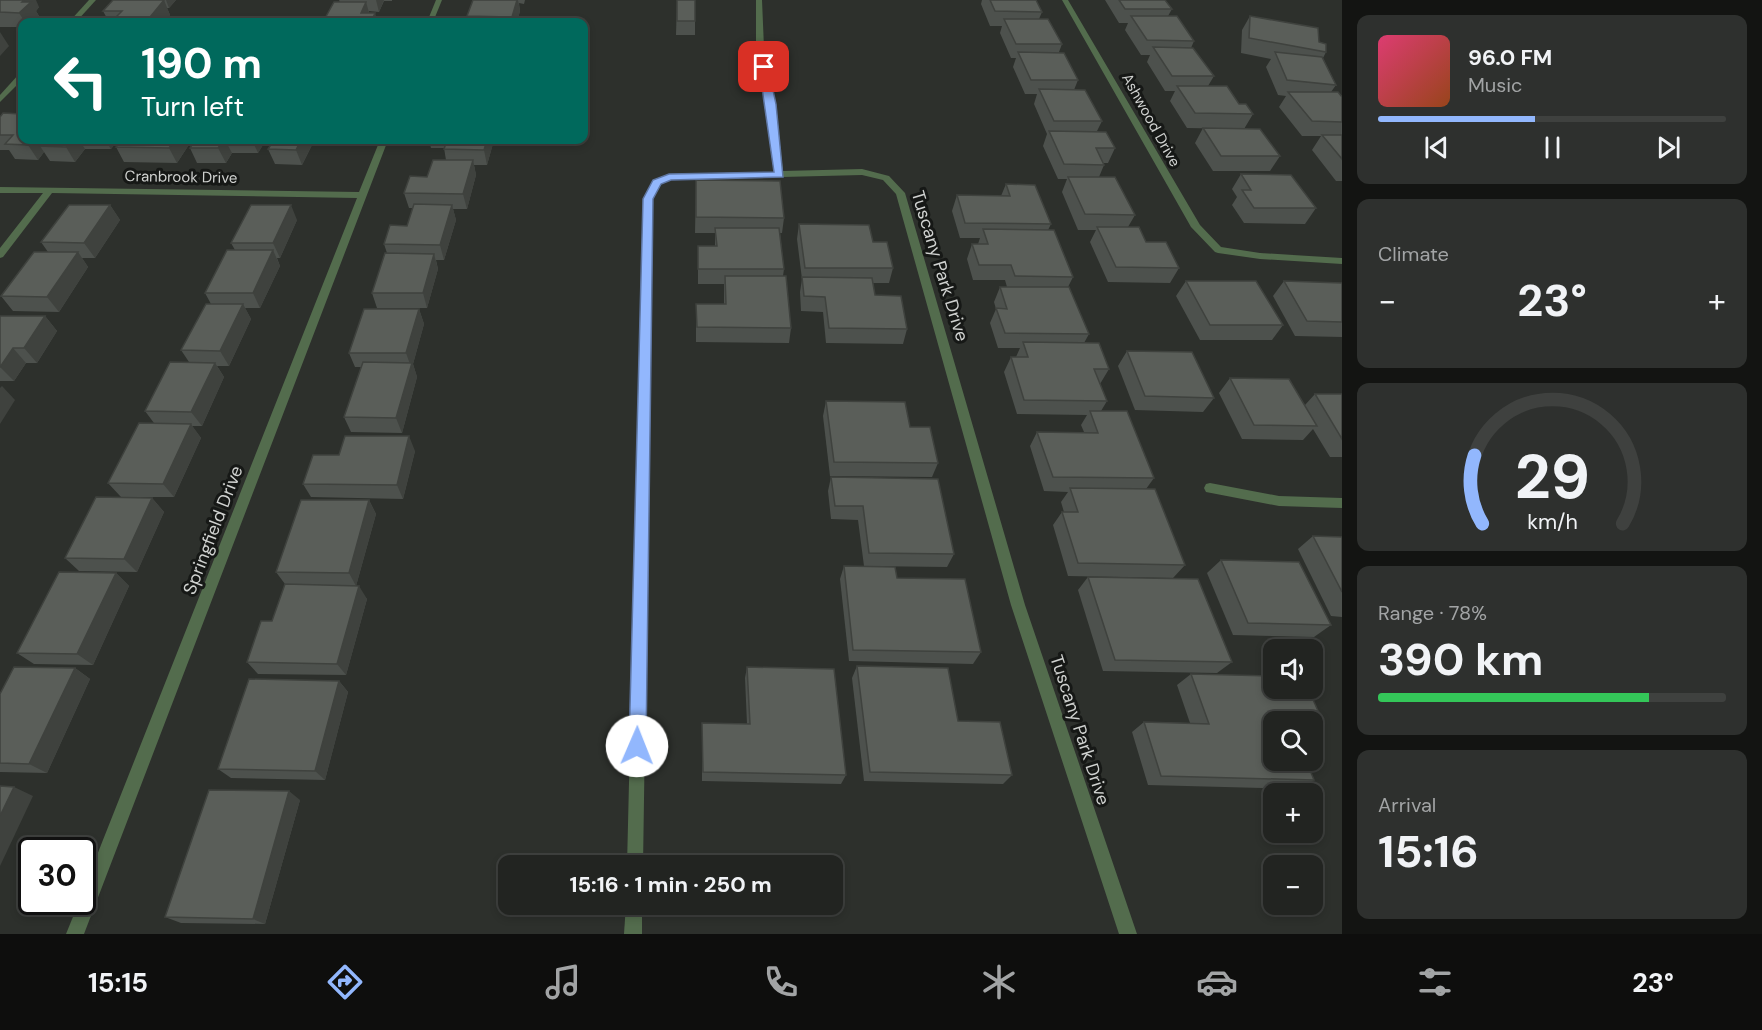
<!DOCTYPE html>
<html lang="en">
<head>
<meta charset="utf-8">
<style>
	:root { --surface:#222421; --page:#2e302e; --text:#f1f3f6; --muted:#a2a4a5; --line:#3f413f; --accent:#92b7fd }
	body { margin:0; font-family:"DM Sans",sans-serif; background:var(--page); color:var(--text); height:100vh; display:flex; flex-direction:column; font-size:22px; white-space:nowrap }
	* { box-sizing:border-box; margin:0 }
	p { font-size:20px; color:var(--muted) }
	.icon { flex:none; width:33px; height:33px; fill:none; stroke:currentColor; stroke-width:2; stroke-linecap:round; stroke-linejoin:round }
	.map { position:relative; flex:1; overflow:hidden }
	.side { display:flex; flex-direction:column; gap:15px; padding:15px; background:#131412; width:420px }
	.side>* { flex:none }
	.hud { position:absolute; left:18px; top:18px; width:570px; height:126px; border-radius:12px; box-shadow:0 3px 9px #0003,0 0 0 2px var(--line); background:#00695c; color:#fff; overflow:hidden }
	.fabs { position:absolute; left:1263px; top:639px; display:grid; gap:12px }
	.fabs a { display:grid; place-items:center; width:60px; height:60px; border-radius:12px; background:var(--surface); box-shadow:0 3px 9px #0003,0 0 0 2px var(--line); font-size:30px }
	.speed { position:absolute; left:18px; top:837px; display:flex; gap:12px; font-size:30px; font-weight:700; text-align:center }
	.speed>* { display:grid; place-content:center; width:78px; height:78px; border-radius:50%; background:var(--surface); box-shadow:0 3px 9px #0003,0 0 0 2px var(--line); line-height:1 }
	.speed .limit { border:3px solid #111; border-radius:9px; background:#fff; color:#111 }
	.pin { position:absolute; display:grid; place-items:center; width:51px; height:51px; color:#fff; margin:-26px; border-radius:12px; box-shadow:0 3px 9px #0006 }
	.me { position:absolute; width:66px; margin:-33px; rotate:1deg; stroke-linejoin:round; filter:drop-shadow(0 0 4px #0008) }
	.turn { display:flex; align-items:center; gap:21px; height:126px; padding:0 24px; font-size:27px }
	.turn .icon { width:78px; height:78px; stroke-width:2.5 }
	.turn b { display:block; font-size:42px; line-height:51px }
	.big { font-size:45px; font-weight:700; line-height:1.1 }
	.side .card { flex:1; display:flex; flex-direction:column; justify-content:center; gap:9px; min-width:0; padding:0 21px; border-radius:12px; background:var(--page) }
	.side .dial { align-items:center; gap:0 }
	.dial svg { height:156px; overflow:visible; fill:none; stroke:var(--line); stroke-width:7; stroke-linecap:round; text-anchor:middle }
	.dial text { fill:var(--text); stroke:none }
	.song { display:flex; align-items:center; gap:18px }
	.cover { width:72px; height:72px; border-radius:9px; background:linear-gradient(135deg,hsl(340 70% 55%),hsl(20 70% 35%)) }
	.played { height:6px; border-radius:3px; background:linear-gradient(90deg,var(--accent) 45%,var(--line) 45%) }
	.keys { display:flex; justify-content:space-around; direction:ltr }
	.heat { display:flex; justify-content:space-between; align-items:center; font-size:33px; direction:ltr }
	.charge { height:9px; border-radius:4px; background:linear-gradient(90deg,#34c759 78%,var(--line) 0) }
	.trip { position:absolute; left:498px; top:855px; width:345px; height:60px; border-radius:12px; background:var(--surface); box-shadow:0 3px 9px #0003,0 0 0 2px var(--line); font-weight:700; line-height:60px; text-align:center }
	.tabs { display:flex; height:96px; justify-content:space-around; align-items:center; background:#0e0e0d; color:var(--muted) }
	.tabs .icon { width:42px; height:42px }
	.tabs .current { color:var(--accent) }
	.tabs b { font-size:27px; color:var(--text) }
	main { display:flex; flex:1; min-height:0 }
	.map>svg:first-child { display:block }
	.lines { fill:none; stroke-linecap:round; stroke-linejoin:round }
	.street { fill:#536c4d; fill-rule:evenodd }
	.wall { fill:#4d514d }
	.shaded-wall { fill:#3f423e }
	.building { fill:#5a5e59; stroke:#3f423e; stroke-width:1.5 }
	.route { fill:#92b7fd; stroke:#5f77a4; stroke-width:1.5 }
	.labels { text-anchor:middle; stroke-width:6; stroke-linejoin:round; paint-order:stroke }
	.far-street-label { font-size:15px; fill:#d0d2d0; stroke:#161816 }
	.street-label { font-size:18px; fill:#d0d2d0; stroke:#161816 }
</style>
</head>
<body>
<main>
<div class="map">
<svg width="1342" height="934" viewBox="0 0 1342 934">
	<rect width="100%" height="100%" fill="#2d302c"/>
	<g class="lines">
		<!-- street -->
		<g class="street">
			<polygon points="89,0 96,0 76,22 69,22"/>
			<polygon points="436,0 442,0 433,22 427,22"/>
			<polygon points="756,0 762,0 764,48 775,104 783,171 862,169 889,176 905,193 1025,605 1137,934 1119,934 1011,605 896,194 883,180 862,175 670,180 661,184 653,199 643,866 627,866 643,199 654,180 669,174 774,172 767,104 756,48"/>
			<polygon points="1062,0 1068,0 1200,225 1221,247 1260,253 1342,258 1342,264 1260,259 1218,253 1215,252 1191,227"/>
			<polygon points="19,74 22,74 22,80 0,102 0,95"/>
			<polygon points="380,140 388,140 84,934 66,934 79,902 82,902 82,893 357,198 52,193 3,257 0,258 0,248 43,193 0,193 0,187 359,192"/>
			<polygon points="1210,483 1279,496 1342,498 1342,508 1279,506 1206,492 1204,488 1206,484"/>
			<polygon points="626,904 642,904 642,934 624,934"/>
		</g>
	</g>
	<!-- wall -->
	<g class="wall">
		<polygon points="0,0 39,7 36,11 39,16 32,22 22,22 22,27 0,27"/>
		<polygon points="113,0 176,0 169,8 167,8 170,15 164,22 109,22 103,11"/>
		<polygon points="339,0 392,0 392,1 384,1 379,12 369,11 369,13 340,2"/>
		<polygon points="473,0 525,0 524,4 519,3 520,11 517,22 468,22 467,16"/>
		<polygon points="677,0 695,0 695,35 676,35"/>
		<polygon points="982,0 1036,0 1042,12 1039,19 1062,44 1059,52 1078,80 1074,90 1102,121 1097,131 1115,148 1108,163 1104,163 1104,165 1099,177 1135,215 1128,227 1179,268 1170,283 1108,282 1090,242 1096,230 1078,230 1062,192 1067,179 1058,179 1043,146 1047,134 1034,104 1037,94 1025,94 1013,67 1016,58 1011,58 1000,33 1002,26 990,26 981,4"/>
		<polygon points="1105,0 1165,0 1172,9 1168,16 1194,41 1191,48 1214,76 1208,86 1239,104 1253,114 1244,129 1187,128 1170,101 1175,91 1165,91 1147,62 1150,55 1141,55 1125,30 1128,23 1119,23"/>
		<polygon points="1250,16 1319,42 1326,52 1323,58 1336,85 1331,92 1342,97 1342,181 1336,181 1312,150 1321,136 1302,136 1279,107 1286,96 1278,95 1266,67 1271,59 1241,53 1242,30"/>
		<polygon points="0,117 22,140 118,140 111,149 85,149 75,162 50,161 44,152 38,160 15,159 9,150 0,150"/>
		<polygon points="1203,128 1280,156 1270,171 1213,171 1195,143"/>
		<polygon points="121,140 192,140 177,163 124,162 116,147"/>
		<polygon points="195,140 266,140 258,153 232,153 226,163 197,163 190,148"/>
		<polygon points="274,140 339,140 337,145 312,145 302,165 275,164 268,149"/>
		<polygon points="429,140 494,140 487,165 474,165 476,175 467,209 453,209 456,220 444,260 436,260 438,269 427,308 377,308 372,293 387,253 384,244 407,226 413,208 409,208 404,193 427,177 446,160 444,148 431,148"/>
		<polygon points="1241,174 1316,208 1305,224 1244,223 1232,205 1237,197 1232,189"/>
		<polygon points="696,180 784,218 782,233 780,233 784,269 783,276 791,328 789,343 696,342 696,304 724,304 724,284 698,284 698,246 715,246 715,233 695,233"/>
		<polygon points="1006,184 1051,224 1048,230 1073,277 1068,287 1089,334 1084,343 1109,369 1100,384 1107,401 1101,411 1154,478 1146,489 1185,565 1173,578 1068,576 1053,525 1062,512 1064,512 1061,502 1068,492 1044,491 1030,446 1037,432 1084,432 1081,425 1087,415 1017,414 1004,372 1011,357 1016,357 1020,348 998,348 990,323 996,309 994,302 1000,287 1007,287 1005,280 973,280 967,259 972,244 978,244 980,238 960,238 952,211 957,195 1001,196"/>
		<polygon points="110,205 120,220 95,258 82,258 88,267 59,312 13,311 1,296 48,252 41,242"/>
		<polygon points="297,220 280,258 277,258 280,266 260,308 245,308 251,319 229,366 217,366 224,377 202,426 192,426 201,438 174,497 121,497 108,483 154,423 145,411 189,362 181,350 211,304 205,293 235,250 231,243"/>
		<polygon points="799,224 893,268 889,283 873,283 875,295 907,329 903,344 826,343 823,312 801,311 800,292 802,279 797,239"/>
		<polygon points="1186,281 1283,325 1272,340 1200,340 1176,296"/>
		<polygon points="1284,281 1342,283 1342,337 1295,336 1273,296"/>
		<polygon points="419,309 424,324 413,364 417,377 402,433 351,432 344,417 361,367 355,367 349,353"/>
		<polygon points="0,316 45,316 57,331 37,363 26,363 14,381 0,381"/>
		<polygon points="1127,351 1214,398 1203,412 1135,410 1118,366"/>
		<polygon points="1230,378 1305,405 1315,394 1342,394 1342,457 1330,457 1313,429 1303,440 1242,439 1219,393"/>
		<polygon points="826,401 910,427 938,463 932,477 830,476 823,416"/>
		<polygon points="415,451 403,499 311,497 303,484 339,455"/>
		<polygon points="831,477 954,554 947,567 864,566 858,520 831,519 828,491"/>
		<polygon points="152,498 164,512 137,572 79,571 65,558"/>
		<polygon points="369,500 376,514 356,586 367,599 346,675 258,674 247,662 272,621 285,584 276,572"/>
		<polygon points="1313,536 1342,537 1342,617 1331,616 1298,549"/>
		<polygon points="1221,560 1331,625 1314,637 1233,635 1207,573"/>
		<polygon points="844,566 897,578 981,652 973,664 849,661 840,579"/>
		<polygon points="116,573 129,586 93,665 34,664 17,653"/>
		<polygon points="1088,577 1232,662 1217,673 1103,671 1078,590"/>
		<polygon points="857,666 958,721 1012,775 1003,784 864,781 852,678"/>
		<polygon points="747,667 846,775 841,784 702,781 702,723 747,724 745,678"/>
		<polygon points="75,668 90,679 47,773 0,772 0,694"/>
		<polygon points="1191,674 1318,711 1301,721 1289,721 1314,780 1296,789 1148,785 1132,732 1144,722 1190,723 1177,685"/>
		<polygon points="339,681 348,692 325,780 231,778 218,769"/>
		<polygon points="300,800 265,924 181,923 165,917"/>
	</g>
	<!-- shaded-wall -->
	<g class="shaded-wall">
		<polygon points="24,0 36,0 39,7 36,11 39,16 32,22 25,22 19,13 22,2"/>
		<polygon points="164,0 170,15 164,22 146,22"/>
		<polygon points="166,0 176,0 169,8"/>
		<polygon points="376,0 384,0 379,12"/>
		<polygon points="517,0 518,0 520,11 517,22 513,22 512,17"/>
		<polygon points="366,2 370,16 361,13"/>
		<polygon points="375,13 378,22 371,22"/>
		<polygon points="0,32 9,46 0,56"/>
		<polygon points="33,140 55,140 40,146 44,152 38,160 28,145"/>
		<polygon points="71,140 79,140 85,149 75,162 66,147"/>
		<polygon points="105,140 118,140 111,149"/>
		<polygon points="175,140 192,140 177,163 169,148"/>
		<polygon points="224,140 225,140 232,153 226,163 218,148"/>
		<polygon points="252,140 266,140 258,153"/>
		<polygon points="301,140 310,140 312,145 302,165 296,150"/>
		<polygon points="335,140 339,140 337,145"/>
		<polygon points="487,140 494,140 487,165 484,150"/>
		<polygon points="473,160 476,175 467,209 463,194"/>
		<polygon points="110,205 120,220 95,258 84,243"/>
		<polygon points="291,205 297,220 280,258 273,243"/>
		<polygon points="452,205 456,220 444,260 440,245"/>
		<polygon points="273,250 280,266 260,308 253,293"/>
		<polygon points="78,252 88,267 59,312 47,297"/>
		<polygon points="434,254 438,269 427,308 423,293"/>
		<polygon points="243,304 251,319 229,366 220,351"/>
		<polygon points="419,309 424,324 413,364 417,377 402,433 396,418 411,367 406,353"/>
		<polygon points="45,316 57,331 37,363 24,348"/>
		<polygon points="13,348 26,363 14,381 0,367"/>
		<polygon points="215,363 224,377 202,426 191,412"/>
		<polygon points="2,386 15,400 0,424 0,388"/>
		<polygon points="191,424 201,438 174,497 163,484"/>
		<polygon points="409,436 415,451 403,499 397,485"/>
		<polygon points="152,498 164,512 137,572 124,559"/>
		<polygon points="369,500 376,514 356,586 349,573"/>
		<polygon points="116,573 129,586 93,665 77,654"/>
		<polygon points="359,586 367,599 346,675 337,664"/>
		<polygon points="75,668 90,679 47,773 29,764"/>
		<polygon points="339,681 348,692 325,780 315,771"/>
		<polygon points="14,787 33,796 0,866 0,816"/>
		<polygon points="289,791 300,800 265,924 253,919"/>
	</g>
	<!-- building -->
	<g class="building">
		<polygon points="0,0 24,0 22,2 31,2 19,13 0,12"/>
		<polygon points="113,0 164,0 146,22 112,21 122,11 103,11"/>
		<polygon points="473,0 517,0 512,17 467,16"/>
		<rect x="677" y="0" width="18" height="21"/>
		<polygon points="990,0 1036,0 1042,12 995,11"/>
		<polygon points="1119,0 1165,0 1172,9 1125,9"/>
		<polygon points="334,2 366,2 361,13 375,13 371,22 323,22"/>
		<polygon points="1131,16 1177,16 1194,41 1147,40"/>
		<polygon points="1250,16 1318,28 1319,42 1326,44 1326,52 1249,38"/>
		<polygon points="1004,19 1048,19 1062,44 1016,44"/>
		<polygon points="1153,47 1193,48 1214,76 1172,76"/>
		<polygon points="1018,52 1064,53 1078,80 1031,80"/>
		<polygon points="1275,52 1322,57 1336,85 1287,80"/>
		<polygon points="1177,86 1227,86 1239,104 1246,104 1253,114 1195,113"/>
		<polygon points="1039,89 1085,90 1102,121 1054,121"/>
		<polygon points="1288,92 1338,92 1342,97 1342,122 1312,121"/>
		<polygon points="3,113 22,114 22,140 33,140 28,145 5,144 13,135 0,135 0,117"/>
		<polygon points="1203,128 1260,129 1280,156 1221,156"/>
		<polygon points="1049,131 1106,132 1115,148 1096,148 1104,165 1064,164"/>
		<polygon points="1322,135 1342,135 1342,159"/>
		<polygon points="46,140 71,140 66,147 40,146"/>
		<polygon points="121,140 175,140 169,148 116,147"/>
		<polygon points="195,140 224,140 218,148 190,148"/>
		<polygon points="274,140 301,140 296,150 268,149"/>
		<polygon points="447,140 487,140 484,150 444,149"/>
		<polygon points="433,160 473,160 463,194 404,193 410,176 427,177"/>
		<polygon points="1241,174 1291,175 1316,208 1254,208 1242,190 1251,190"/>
		<polygon points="1068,177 1115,177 1135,215 1085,214"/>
		<polygon points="696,180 780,181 784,218 696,217"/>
		<polygon points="1006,184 1035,185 1051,224 965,223 957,195 1010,196"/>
		<polygon points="414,204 452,205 440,245 384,244 390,225 407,226"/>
		<polygon points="69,205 110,205 84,243 41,242"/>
		<polygon points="251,205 291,205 273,243 231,243"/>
		<polygon points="799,224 869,225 873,242 887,242 893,268 805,268"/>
		<polygon points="1097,227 1139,227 1146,242 1166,242 1179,268 1116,267"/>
		<polygon points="715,228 779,228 784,269 698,269 698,246 717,246"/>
		<polygon points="983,229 1054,230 1073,277 1015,276 1011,265 979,265 972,244 988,244"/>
		<polygon points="227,250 273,250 253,293 205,293"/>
		<polygon points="34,252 78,252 47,297 1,296"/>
		<polygon points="385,253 434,254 423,293 372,293"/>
		<polygon points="725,276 786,276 791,328 697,327 696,304 726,304"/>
		<polygon points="802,277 872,278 875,295 901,296 907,329 829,328 825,297 804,296"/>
		<polygon points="1186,281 1256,281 1283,325 1210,325"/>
		<polygon points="1284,281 1342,283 1342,322 1307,321"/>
		<polygon points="1000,287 1069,287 1089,334 1005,333 996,308 1007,309"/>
		<polygon points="206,304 243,304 220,351 181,350"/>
		<polygon points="364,309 419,309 406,353 349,353"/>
		<polygon points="0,316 45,316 24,348 13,348 0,367"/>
		<polygon points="1023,342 1099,343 1109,369 1094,369 1107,401 1024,400 1011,357 1028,357"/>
		<polygon points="1127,351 1192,352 1214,398 1145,396"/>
		<polygon points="170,362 215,363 191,412 145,411"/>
		<polygon points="363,362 412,363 396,418 344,417"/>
		<polygon points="1230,378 1289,379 1317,426 1254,425"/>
		<polygon points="1315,394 1342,394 1342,439"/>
		<polygon points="826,401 905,402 910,427 930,427 938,463 834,462"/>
		<polygon points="1090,411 1127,411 1154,478 1053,477 1037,432 1098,433"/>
		<polygon points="139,423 191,424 163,484 108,483"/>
		<polygon points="345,436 409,436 397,485 303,484 313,455 339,455"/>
		<polygon points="831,477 938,479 954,554 869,553 863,506 835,506"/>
		<polygon points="1070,488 1155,489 1185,565 1078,563 1062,512 1078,512"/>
		<polygon points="96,497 152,498 124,559 65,558"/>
		<polygon points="301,500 369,500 349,573 276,572"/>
		<polygon points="1313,536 1342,537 1342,592"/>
		<polygon points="1221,560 1299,562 1331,625 1248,623"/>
		<polygon points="844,566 895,567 897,578 965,579 981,652 853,650"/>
		<polygon points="59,572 116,573 77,654 17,653"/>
		<polygon points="1088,577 1198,579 1232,662 1115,660"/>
		<polygon points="285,584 359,586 337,664 247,662 261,621 272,621"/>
		<polygon points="857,666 948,668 958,721 1000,722 1012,775 870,772"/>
		<polygon points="14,667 75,668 29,764 0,763 0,694"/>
		<polygon points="747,667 834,669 846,775 703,772 702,723 750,724"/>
		<polygon points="1191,674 1274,676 1274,688 1308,688 1318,711 1284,710 1289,722 1274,722 1274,760 1306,760 1314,780 1161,776 1144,722 1209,724"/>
		<polygon points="249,679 339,681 315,771 218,769"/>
		<polygon points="0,786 14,787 0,816"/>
		<polygon points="209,790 289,791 253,919 165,917"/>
	</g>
	<!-- route -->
	<polygon class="route" points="764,64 768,67 776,104 783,177 671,180 661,184 653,199 646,746 643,752 637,755 631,752 629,746 643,199 653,180 669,174 774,172 759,67"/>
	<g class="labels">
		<!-- far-street labels -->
		<g class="far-street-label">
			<text transform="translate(1151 120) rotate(61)" y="5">Ashwood Drive</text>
			<text transform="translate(181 177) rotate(1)" y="5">Cranbrook Drive</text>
		</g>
		<!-- street labels -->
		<g class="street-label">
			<text transform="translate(940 266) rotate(73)" y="6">Tuscany Park Drive</text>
			<text transform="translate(213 530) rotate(-69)" y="6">Springfield Drive</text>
			<text transform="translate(1080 730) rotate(72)" y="6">Tuscany Park Drive</text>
		</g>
	</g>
</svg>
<div class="fabs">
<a><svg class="icon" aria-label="sound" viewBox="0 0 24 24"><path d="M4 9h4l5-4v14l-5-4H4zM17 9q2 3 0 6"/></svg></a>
<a><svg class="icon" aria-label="search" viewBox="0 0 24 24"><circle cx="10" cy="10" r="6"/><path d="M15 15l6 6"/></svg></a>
<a>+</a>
<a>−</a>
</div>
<div class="speed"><div class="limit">30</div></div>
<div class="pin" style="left:764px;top:67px;background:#d93025"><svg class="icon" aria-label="arrive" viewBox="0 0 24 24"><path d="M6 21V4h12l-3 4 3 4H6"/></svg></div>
<svg class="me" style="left:637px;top:746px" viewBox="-20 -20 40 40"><circle r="19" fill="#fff"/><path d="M0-13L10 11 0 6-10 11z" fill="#92b7fd"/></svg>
<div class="trip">15:16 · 1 min · 250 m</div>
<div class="hud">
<div class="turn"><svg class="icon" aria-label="left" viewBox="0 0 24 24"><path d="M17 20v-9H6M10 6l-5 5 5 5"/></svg><div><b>190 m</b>Turn left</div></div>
</div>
</div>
<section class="side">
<div class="card">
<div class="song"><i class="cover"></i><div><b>96.0 FM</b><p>Music</p></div></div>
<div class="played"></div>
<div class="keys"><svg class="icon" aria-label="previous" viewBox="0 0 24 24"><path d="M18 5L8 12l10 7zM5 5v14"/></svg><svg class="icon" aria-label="pause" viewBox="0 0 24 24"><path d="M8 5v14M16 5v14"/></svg><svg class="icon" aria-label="next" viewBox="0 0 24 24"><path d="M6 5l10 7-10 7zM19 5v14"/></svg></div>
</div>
<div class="card"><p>Climate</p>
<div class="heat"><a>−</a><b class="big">23°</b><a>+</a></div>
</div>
<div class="card dial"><svg viewBox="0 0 100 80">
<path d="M14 69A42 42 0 1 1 86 69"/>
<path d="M14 69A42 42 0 0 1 10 34" stroke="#92b7fd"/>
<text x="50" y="56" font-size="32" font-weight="700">29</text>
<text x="50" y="72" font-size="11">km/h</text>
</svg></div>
<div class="card"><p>Range · 78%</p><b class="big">390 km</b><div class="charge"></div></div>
<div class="card"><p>Arrival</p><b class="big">15:16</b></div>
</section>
</main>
<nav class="tabs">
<b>15:15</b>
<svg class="icon current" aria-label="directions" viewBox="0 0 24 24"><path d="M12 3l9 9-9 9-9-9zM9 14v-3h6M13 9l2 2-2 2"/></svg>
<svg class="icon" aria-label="music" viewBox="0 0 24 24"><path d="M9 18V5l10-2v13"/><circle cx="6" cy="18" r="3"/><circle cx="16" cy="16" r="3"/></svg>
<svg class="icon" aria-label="phone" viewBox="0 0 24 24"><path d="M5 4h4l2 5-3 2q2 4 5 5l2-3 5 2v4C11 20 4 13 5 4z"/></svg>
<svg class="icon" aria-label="climate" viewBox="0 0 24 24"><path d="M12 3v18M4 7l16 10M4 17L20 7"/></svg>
<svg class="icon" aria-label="car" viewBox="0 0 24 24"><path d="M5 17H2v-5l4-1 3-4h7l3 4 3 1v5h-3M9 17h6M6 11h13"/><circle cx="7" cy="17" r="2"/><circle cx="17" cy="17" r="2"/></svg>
<svg class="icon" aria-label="filters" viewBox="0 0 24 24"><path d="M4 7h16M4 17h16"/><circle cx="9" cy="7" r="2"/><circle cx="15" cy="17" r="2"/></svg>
<b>23°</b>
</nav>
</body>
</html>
